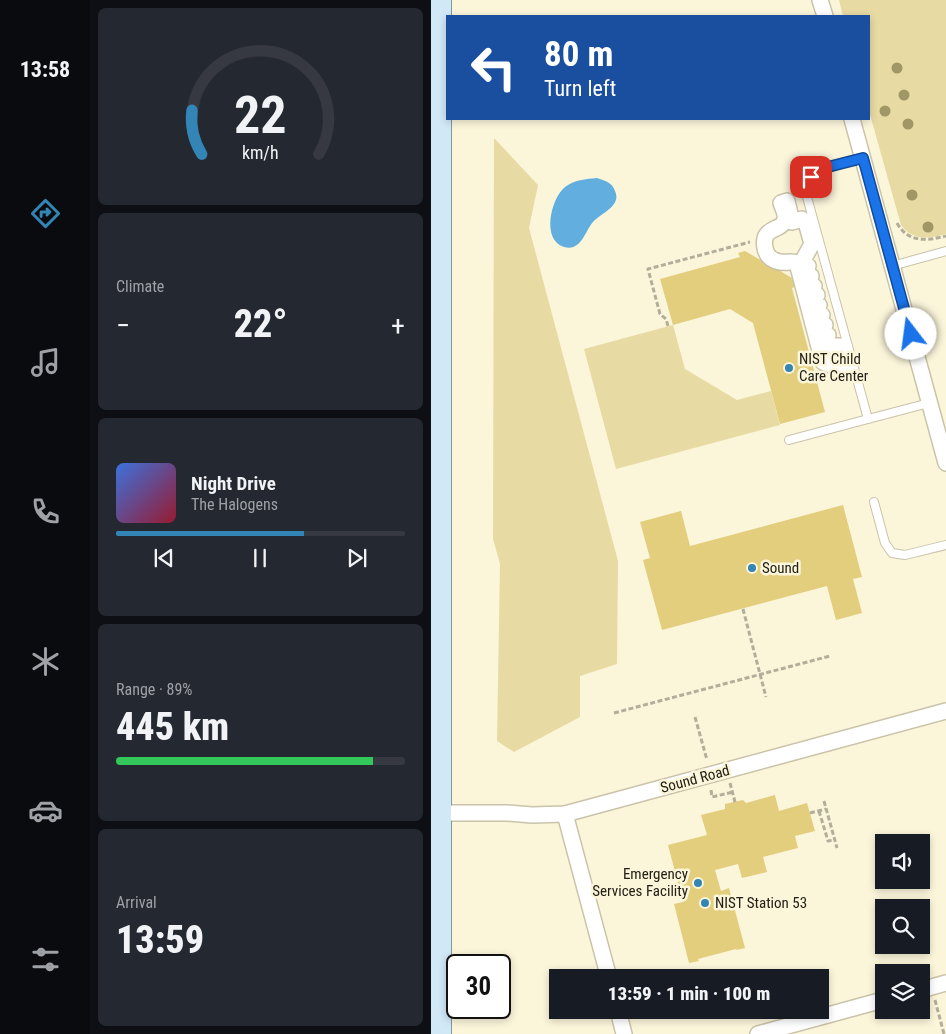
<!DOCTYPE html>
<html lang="en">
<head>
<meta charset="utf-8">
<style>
	:root { --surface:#171b24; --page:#242831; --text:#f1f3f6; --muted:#9ea1a6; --line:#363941; --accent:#3285b5 }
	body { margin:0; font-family:"Roboto Condensed",sans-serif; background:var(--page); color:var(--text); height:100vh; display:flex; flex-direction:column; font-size:19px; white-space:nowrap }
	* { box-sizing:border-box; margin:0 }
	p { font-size:16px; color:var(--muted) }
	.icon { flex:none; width:28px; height:28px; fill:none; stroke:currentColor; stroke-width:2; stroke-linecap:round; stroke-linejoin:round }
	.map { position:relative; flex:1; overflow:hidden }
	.sheet { display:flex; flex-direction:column; gap:8px; padding:8px; background:#0d0f14; width:341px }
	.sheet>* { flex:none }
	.banner { position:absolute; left:15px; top:15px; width:424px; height:105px; border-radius:0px; box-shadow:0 2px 8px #0003; background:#1a4fa0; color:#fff; overflow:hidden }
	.tools { position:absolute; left:444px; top:834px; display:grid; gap:10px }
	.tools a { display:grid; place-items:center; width:55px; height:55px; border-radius:0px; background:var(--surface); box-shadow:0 2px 8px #0003; font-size:25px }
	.speed { position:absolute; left:15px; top:954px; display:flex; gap:10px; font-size:25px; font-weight:700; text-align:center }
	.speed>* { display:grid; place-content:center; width:65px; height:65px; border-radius:50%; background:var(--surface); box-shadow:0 2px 8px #0003; line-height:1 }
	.speed .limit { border:2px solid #111; border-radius:8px; background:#fff; color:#111 }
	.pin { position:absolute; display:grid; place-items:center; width:42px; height:42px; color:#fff; margin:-21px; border-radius:10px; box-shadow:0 2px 8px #0006 }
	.me { position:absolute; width:55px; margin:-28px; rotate:345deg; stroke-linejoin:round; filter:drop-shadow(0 0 4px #0008) }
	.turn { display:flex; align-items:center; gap:18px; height:105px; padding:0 15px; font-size:22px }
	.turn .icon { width:65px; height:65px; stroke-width:2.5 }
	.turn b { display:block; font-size:35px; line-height:42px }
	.big { font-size:38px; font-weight:800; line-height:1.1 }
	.sheet .card { flex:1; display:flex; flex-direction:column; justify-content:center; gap:8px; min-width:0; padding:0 18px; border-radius:8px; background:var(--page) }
	.sheet .dial { align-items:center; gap:0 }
	.dial svg { height:130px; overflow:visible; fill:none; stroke:var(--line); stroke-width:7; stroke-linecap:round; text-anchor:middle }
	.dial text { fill:var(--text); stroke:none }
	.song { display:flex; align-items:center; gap:15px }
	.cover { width:60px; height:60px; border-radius:8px; background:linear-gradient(135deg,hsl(220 70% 55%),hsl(350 70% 35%)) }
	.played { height:5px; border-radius:2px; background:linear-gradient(90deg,var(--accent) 65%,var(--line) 65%) }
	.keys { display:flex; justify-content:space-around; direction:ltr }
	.heat { display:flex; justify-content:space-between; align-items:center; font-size:28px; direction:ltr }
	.charge { height:8px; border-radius:4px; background:linear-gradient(90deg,#34c759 89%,var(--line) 0) }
	.trip { position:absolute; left:118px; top:969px; width:280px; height:50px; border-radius:0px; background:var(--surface); box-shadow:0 2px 8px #0003; font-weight:800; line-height:50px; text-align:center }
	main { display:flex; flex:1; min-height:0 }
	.tabs { display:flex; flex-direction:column; width:90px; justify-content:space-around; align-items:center; background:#090b0e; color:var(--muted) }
	.tabs .icon { width:35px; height:35px }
	.tabs .selected { color:var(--accent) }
	.tabs b { font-size:22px; color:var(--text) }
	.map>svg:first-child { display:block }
	.green { fill:#e8daa3 }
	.water { fill:#61aedf }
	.building { fill:#e3ce7d }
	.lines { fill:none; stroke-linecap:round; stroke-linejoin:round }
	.lane-casing { stroke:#cac3a9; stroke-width:10 }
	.street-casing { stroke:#cac3a9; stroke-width:18 }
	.primary-casing { stroke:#8098a5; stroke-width:26 }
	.path { stroke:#b3ae99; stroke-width:3; stroke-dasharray:5 2.5; stroke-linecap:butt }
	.lane { stroke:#fff; stroke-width:8 }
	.street { stroke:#fff; stroke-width:15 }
	.primary { stroke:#d1e8f7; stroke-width:24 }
	.tree { fill:#a19665 }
	.route-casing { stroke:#114b97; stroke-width:12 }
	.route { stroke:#1a73e8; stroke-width:9 }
	.poi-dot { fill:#3285b5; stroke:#fbf5da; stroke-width:2 }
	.labels { text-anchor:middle; stroke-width:5; stroke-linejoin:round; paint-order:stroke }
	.poi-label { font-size:15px; fill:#222016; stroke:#fbf5da; text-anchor:start }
	.street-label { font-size:15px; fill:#222016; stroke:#fbf5da }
</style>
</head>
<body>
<main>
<nav class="tabs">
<b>13:58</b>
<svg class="icon selected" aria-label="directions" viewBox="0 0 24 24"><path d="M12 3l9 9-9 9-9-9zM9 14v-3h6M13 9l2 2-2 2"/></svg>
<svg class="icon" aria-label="music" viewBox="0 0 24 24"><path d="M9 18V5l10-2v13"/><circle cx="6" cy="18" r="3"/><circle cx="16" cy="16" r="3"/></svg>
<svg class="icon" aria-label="phone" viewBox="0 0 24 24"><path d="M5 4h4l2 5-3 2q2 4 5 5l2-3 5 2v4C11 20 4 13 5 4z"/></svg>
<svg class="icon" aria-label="climate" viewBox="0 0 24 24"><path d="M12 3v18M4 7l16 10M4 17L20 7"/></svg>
<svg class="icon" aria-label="car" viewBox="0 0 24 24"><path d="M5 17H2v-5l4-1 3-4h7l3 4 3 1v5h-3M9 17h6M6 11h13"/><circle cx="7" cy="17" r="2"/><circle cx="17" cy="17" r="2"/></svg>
<svg class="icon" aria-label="filters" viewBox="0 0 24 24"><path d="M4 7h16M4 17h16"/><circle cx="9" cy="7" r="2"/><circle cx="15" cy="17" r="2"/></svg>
</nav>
<section class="sheet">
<div class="card dial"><svg viewBox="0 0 100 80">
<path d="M14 69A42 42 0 1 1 86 69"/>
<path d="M14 69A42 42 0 0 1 8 42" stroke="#3285b5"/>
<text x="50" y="56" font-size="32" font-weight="700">22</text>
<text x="50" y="72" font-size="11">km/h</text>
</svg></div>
<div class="card"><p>Climate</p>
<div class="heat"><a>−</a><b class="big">22°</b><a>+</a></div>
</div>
<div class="card">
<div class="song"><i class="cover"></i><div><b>Night Drive</b><p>The Halogens</p></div></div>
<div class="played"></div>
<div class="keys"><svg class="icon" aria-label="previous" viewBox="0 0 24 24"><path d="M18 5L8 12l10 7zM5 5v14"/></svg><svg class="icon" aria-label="pause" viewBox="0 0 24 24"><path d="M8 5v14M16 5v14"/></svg><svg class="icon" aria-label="next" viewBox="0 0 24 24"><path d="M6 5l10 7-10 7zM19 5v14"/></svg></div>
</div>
<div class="card"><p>Range · 89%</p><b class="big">445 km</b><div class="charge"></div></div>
<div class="card"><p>Arrival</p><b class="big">13:59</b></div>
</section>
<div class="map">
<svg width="515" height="1034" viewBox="0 0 515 1034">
	<rect width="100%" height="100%" fill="#fbf5da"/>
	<!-- green -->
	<g class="green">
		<path d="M408,0h107v234c-18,5 -33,7 -45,-9l-32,-114v-95h-26z"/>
		<polygon points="63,138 107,185 98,228 187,561 186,664 149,676 149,717 83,752 66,741 69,564 62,539"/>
		<polygon points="242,325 254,369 306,400 340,391 349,425 185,469 153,349"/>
	</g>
	<!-- water -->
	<path class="water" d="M166,178c8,3 15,4 18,13 7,15 -14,22 -22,31 -8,9 -12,30 -29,25 -23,-7 -13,-49 1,-60 9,-7 21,-8 32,-9z"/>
	<!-- building -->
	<g class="building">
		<polygon points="314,251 333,262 352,258 346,269 364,280 366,286 361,288 394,412 349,424 322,323 299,309 242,325 229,279 309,257 307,253"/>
		<polygon points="412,505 431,577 422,579 431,613 405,620 396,586 231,630 212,560 219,558 209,522 250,511 259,546"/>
		<polygon points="344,795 348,811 376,803 384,831 364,836 367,848 332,857 336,872 311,878 307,864 284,870 290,891 298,888 314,948 306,950 305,949 267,959 268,961 258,963 243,904 252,902 237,845 276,835 270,815 294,809 294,804 312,800 315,803"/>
	</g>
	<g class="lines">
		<!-- lane casing -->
		<g class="lane-casing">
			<g id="lane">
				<path d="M432,158c-24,6 -58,7 -56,39l61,222 61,-16"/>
				<polyline points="461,266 515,251"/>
				<polyline points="358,440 437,419"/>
				<polyline points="443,502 454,543 461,553 474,555 515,545"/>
			</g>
		</g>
		<!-- street casing -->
		<g class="street-casing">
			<g id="street">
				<polyline points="389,0 394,16"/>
				<polyline points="421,119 515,463"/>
				<path d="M356,201l5,21 10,-3 4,3 6,22 -10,18 6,4 -3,6 6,4 -4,6 7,4 -4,6 7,3 -4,7 6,3 -4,6 7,4 -3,6 6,4 -4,6 7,4 -4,6 6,3 -3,6 4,3 5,-7h3l7,24 -6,1 -4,-4 -13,-5 -26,-99c-8,-3 -15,2 -23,-3 -5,-2 -8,-7 -9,-12 -4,-21 15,-17 19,-26 3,-5 -1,-14 -3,-19z"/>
				<polyline points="8,813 76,813 101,815 134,814 515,711"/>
				<polyline points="134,814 178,978"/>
				<polyline points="490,990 515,983"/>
				<polyline points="187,1010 193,1034"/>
				<polyline points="327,1034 452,1000"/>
			</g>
		</g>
		<!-- primary casing -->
		<g class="primary-casing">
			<polyline id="primary" points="8,1034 8,0"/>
		</g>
		<!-- path -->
		<g class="path">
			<path d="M466,223c11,20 30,18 49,13"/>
			<polyline points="237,326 235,319 229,314 217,269 319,242"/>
			<polyline points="312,609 335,697"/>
			<polyline points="183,713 399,656"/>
			<polyline points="264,717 276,760"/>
			<polyline points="299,783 304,802"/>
			<polyline points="280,790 281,797 302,792"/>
			<polyline points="393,801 406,848"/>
			<polyline points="388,811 397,841 403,840"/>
			<polyline points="379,813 395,809"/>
			<polyline points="504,1000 513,1034"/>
		</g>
		<!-- lane -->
		<use href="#lane" class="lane"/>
		<!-- street -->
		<use href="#street" class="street"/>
		<!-- primary -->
		<use href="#primary" class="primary"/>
	</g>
	<!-- trees -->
	<g class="tree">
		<circle cx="466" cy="68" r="5.5"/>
		<circle cx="473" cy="95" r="5.5"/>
		<circle cx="454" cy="111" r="5.5"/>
		<circle cx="477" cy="124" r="5.5"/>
		<circle cx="481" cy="195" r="5.5"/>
		<circle cx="497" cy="227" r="5.5"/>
	</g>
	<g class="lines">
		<!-- route casing -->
		<g class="route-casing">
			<polyline id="route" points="380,177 387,170 393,168 432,158 480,334"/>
		</g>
		<!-- route -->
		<use href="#route" class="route"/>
	</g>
	<!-- markers -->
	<g class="poi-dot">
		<circle cx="358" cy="368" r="5"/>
		<circle cx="321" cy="568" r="5"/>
		<circle cx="267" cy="883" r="5"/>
		<circle cx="274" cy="903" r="5"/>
	</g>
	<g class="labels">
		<!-- poi labels -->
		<g class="poi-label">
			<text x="368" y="364">NIST Child<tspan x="368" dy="17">Care Center</tspan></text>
			<text x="331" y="573">Sound</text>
			<text x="257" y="879" text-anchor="end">Emergency<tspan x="257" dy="17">Services Facility</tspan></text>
			<text x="284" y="908">NIST Station 53</text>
		</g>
		<!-- street labels -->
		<g class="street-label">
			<text transform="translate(264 779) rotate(-15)" y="5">Sound Road</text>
		</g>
	</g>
</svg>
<div class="tools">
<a><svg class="icon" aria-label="sound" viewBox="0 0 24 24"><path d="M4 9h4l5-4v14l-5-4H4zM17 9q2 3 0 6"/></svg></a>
<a><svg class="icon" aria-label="search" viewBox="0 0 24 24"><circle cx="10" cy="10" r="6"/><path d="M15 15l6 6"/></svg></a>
<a><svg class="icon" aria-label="layers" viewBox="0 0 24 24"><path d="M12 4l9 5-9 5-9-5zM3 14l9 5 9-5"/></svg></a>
</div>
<div class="speed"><div class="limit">30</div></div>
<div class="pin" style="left:380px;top:177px;background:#d93025"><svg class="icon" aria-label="arrive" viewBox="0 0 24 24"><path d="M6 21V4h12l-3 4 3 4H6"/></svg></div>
<svg class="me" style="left:480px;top:334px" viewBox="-20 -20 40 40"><circle r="19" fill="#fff"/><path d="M0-13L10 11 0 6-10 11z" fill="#1a73e8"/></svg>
<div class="trip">13:59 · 1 min · 100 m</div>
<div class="banner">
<div class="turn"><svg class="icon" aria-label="left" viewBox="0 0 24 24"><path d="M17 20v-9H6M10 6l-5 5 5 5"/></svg><div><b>80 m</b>Turn left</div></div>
</div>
</div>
</main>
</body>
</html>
